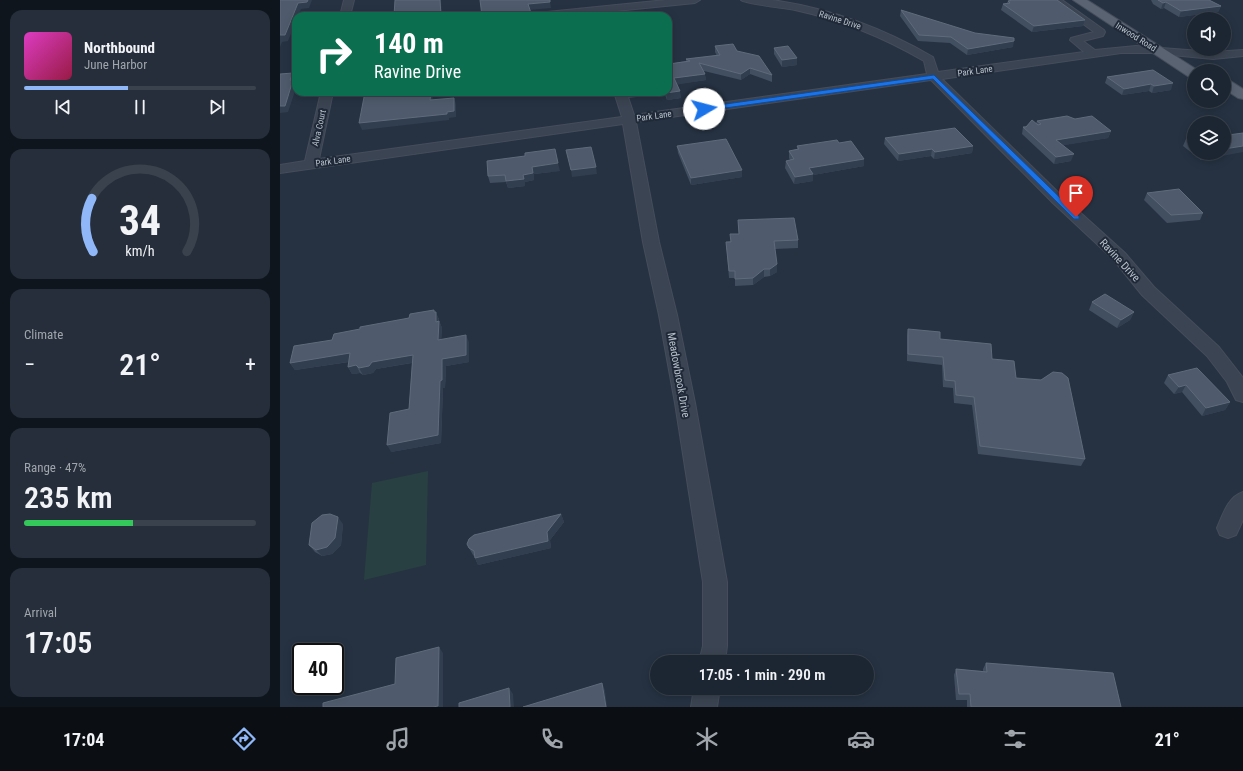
<!DOCTYPE html>
<html lang="en">
<head>
<meta charset="utf-8">
<style>
	:root { --surface:#1c2632; --page:#252e3a; --text:#f1f3f6; --muted:#a0a5ac; --line:#3a434d; --accent:#90b8f9 }
	body { margin:0; font-family:"Roboto Condensed",sans-serif; background:var(--page); color:var(--text); height:100vh; display:flex; flex-direction:column; font-size:15px; white-space:nowrap }
	* { box-sizing:border-box; margin:0 }
	p { font-size:13px; color:var(--muted) }
	.icon { flex:none; width:22px; height:22px; fill:none; stroke:currentColor; stroke-width:2; stroke-linecap:round; stroke-linejoin:round }
	.map { position:relative; flex:1; overflow:hidden }
	.sheet { display:flex; flex-direction:column; gap:10px; padding:10px; background:#0f151c; width:280px }
	.sheet>* { flex:none }
	.guide { position:absolute; left:12px; top:12px; width:380px; height:84px; border-radius:12px; box-shadow:0 2px 10px #0003,0 0 0 1px var(--line); background:#0b6e4f; color:#fff; overflow:hidden }
	.controls { position:absolute; left:907px; top:12px; display:grid; gap:8px }
	.controls a { display:grid; place-items:center; width:44px; height:44px; border-radius:50%; background:var(--surface); box-shadow:0 2px 10px #0003,0 0 0 1px var(--line); font-size:20px }
	.speed { position:absolute; left:12px; top:643px; display:flex; gap:8px; font-size:20px; font-weight:700; text-align:center }
	.speed>* { display:grid; place-content:center; width:52px; height:52px; border-radius:50%; background:var(--surface); box-shadow:0 2px 10px #0003,0 0 0 1px var(--line); line-height:1 }
	.speed .limit { border:2px solid #111; border-radius:6px; background:#fff; color:#111 }
	.pin { position:absolute; display:grid; place-items:center; width:34px; height:34px; color:#fff; margin:-41px -17px; border-radius:50% 50% 50% 0; rotate:-45deg; box-shadow:0 0 4px #0007 }
	.pin .icon { rotate:45deg }
	.me { position:absolute; width:44px; margin:-22px; rotate:82deg; stroke-linejoin:round; filter:drop-shadow(0 0 3px #0008) }
	.turn { display:flex; align-items:center; gap:14px; height:84px; padding:0 16px; font-size:18px }
	.turn .icon { width:52px; height:52px; stroke-width:2.5 }
	.turn b { display:block; font-size:28px; line-height:34px }
	.big { font-size:30px; font-weight:600; line-height:1.1 }
	.sheet .widget { flex:1; display:flex; flex-direction:column; justify-content:center; gap:6px; min-width:0; padding:0 14px; border-radius:12px; background:var(--page) }
	.sheet .dial { align-items:center; gap:0 }
	.dial svg { height:104px; overflow:visible; fill:none; stroke:var(--line); stroke-width:7; stroke-linecap:round; text-anchor:middle }
	.dial text { fill:var(--text); stroke:none }
	.song { display:flex; align-items:center; gap:12px }
	.cover { width:48px; height:48px; border-radius:6px; background:linear-gradient(135deg,hsl(310 70% 55%),hsl(340 70% 35%)) }
	.played { height:4px; border-radius:2px; background:linear-gradient(90deg,var(--accent) 45%,var(--line) 45%) }
	.keys { display:flex; justify-content:space-around; direction:ltr }
	.heat { display:flex; justify-content:space-between; align-items:center; font-size:22px; direction:ltr }
	.charge { height:6px; border-radius:3px; background:linear-gradient(90deg,#34c759 47%,var(--line) 0) }
	.trip { position:absolute; left:370px; top:655px; width:224px; height:40px; border-radius:20px; background:var(--surface); box-shadow:0 2px 10px #0003,0 0 0 1px var(--line); font-weight:600; line-height:40px; text-align:center }
	.dock { display:flex; height:64px; justify-content:space-around; align-items:center; background:#0b0f14; color:var(--muted) }
	.dock .icon { width:28px; height:28px }
	.dock .active { color:var(--accent) }
	.dock b { font-size:18px; color:var(--text) }
	main { display:flex; flex:1; min-height:0 }
	.map>svg:first-child { display:block }
	.green { fill:#294043 }
	.lines { fill:none; stroke-linecap:round; stroke-linejoin:round }
	.minor-casing { stroke:#454d5b; stroke-width:2 }
	.major-casing { stroke:#454d5b; stroke-width:2 }
	.minor { fill:#3b4452; fill-rule:evenodd }
	.major { fill:#596372; fill-rule:evenodd }
	.wall { fill:#424f60 }
	.shaded-wall { fill:#313e4f }
	.building { fill:#4f5b6c; stroke:#5f6b7b }
	.route { fill:#1a73e8; stroke:#114b97 }
	.labels { text-anchor:middle; stroke-width:4; stroke-linejoin:round; paint-order:stroke }
	.far-street-label { font-size:9px; fill:#b8c0cc; stroke:#1f2937 }
	.street-label { font-size:11px; fill:#b8c0cc; stroke:#1f2937 }
</style>
</head>
<body>
<main>
<section class="sheet">
<div class="widget">
<div class="song"><i class="cover"></i><div><b>Northbound</b><p>June Harbor</p></div></div>
<div class="played"></div>
<div class="keys"><svg class="icon" aria-label="previous" viewBox="0 0 24 24"><path d="M18 5L8 12l10 7zM5 5v14"/></svg><svg class="icon" aria-label="pause" viewBox="0 0 24 24"><path d="M8 5v14M16 5v14"/></svg><svg class="icon" aria-label="next" viewBox="0 0 24 24"><path d="M6 5l10 7-10 7zM19 5v14"/></svg></div>
</div>
<div class="widget dial"><svg viewBox="0 0 100 80">
<path d="M14 69A42 42 0 1 1 86 69"/>
<path d="M14 69A42 42 0 0 1 13 28" stroke="#90b8f9"/>
<text x="50" y="56" font-size="32" font-weight="700">34</text>
<text x="50" y="72" font-size="11">km/h</text>
</svg></div>
<div class="widget"><p>Climate</p>
<div class="heat"><a>−</a><b class="big">21°</b><a>+</a></div>
</div>
<div class="widget"><p>Range · 47%</p><b class="big">235 km</b><div class="charge"></div></div>
<div class="widget"><p>Arrival</p><b class="big">17:05</b></div>
</section>
<div class="map">
<svg width="963" height="707" viewBox="0 0 963 707">
	<rect width="100%" height="100%" fill="#263242"/>
	<!-- green -->
	<polygon class="green" points="148,471 146,565 84,580 92,483"/>
	<g class="lines">
		<!-- minor casing -->
		<g class="minor-casing">
			<g id="minor">
				<polygon points="64,0 74,0 70,16 60,16"/>
				<polygon points="386,0 420,0 415,3 286,16 252,16 257,13"/>
				<path d="M461,0c10,0 21,0 31,0 57,8 111,28 161,57l5,15 146,-20 -14,-12 1,-2 23,-6 -43,-32h11l42,30 1,2 -2,4 -20,5 12,9 41,-4 77,6 30,-2v6l-30,3 -62,-6h-30l-179,26 121,118 62,56 29,34 65,60 24,31v24l-7,-2 -9,-18 -20,-26 -65,-61 -29,-36 -60,-56 -122,-123 -295,42 23,120 18,73 18,88 32,179v64l-2,16h-26l4,-16v-64l-28,-179 -16,-88 -16,-73 -20,-118 -343,49v-8l25,-4 16,-69h12l-14,67 303,-42 -8,-25h32l-2,3 -16,2 6,18 293,-41 -3,-13c-41,-24 -83,-41 -129,-51 -9,-2 -50,-6 -54,-10z"/>
				<path d="M963,492v28l-7,15 -8,3 -8,-3 -3,-7c6,-14 11,-31 26,-36z"/>
				<polygon points="414,688 440,688 437,707 411,707"/>
			</g>
		</g>
		<!-- major casing -->
		<g class="major-casing">
			<g id="major">
				<polygon points="793,0 807,0 919,71 914,71 914,78 909,77"/>
				<polygon points="944,79 949,80 963,89 963,99 958,98 944,89"/>
			</g>
		</g>
		<!-- minor -->
		<use href="#minor" class="minor"/>
		<!-- major -->
		<use href="#major" class="major"/>
	</g>
	<!-- wall -->
	<g class="wall">
		<polygon points="871,0 929,0 941,6 938,12 899,17 884,8 881,9 873,4"/>
		<polygon points="728,1 805,20 803,26 752,32 721,10 723,4 727,3"/>
		<polygon points="621,10 733,47 687,55 670,43 638,41 620,16"/>
		<polygon points="435,46 457,51 492,75 492,82 470,74 461,80 424,71 426,80 397,84 401,98 387,100 384,92 388,92 389,64 406,61 406,59 437,56 435,52"/>
		<polygon points="494,48 517,58 517,65 502,67 494,54"/>
		<polygon points="873,70 891,90 872,93 869,91 842,95 825,83 827,77"/>
		<polygon points="757,121 831,131 828,138 783,145 791,161 774,164 742,134 743,127 756,123"/>
		<polygon points="914,137 914,153 944,153 921,160 903,146 906,139"/>
		<polygon points="605,138 693,146 692,153 654,159 651,156 618,161 604,144"/>
		<polygon points="559,143 584,166 533,175 533,181 514,184 505,168 506,161 510,160 509,158 509,151 517,149 517,146"/>
		<polygon points="397,146 462,170 462,177 411,185 398,153"/>
		<polygon points="280,171 254,174 254,180 245,182 245,186 228,188 226,182 210,183 208,176"/>
		<polygon points="867,193 923,213 920,220 887,223 864,200"/>
		<polygon points="458,220 518,240 518,248 495,249 497,272 490,276 484,277 473,285 455,286 455,278 449,278 446,242 451,241 459,234"/>
		<polygon points="812,302 854,312 850,320 837,328 809,310"/>
		<polygon points="155,312 159,319 159,321 162,328 161,339 189,342 189,362 166,366 165,388 163,388 161,443 111,452 129,409 132,363 96,369 93,373 83,375 80,373 72,374 68,367 69,362 15,370 10,363 52,340 80,329 129,318"/>
		<polygon points="628,329 660,339 712,359 736,378 805,459 801,466 698,454 692,405 674,403 673,388 663,387 662,365 627,361 627,336"/>
		<polygon points="888,375 950,402 945,410 922,416 902,392 894,394 884,383"/>
		<polygon points="281,514 284,522 270,540 271,548 198,565 195,558 194,556 193,555 189,548"/>
		<polygon points="63,524 61,545 52,554 42,556 35,552 29,545"/>
		<polygon points="706,663 841,707 687,707 687,700 676,700 674,675 676,669 703,671 703,669"/>
	</g>
	<!-- shaded-wall -->
	<g class="shaded-wall">
		<polygon points="28,0 32,0 29,8 21,9 18,16 16,16 16,21 8,41 2,42 0,47 0,35 18,3"/>
		<polygon points="160,0 161,0 162,16 161,16"/>
		<polygon points="270,2 271,8 249,10 248,4"/>
		<polygon points="886,2 884,8 881,9 883,3"/>
		<polygon points="941,6 938,12 899,17 901,11"/>
		<polygon points="805,20 803,26 752,32 754,26"/>
		<polygon points="388,29 389,29 390,35 388,35"/>
		<polygon points="734,41 733,47 687,55 688,49"/>
		<polygon points="517,58 517,65 502,67 502,60"/>
		<polygon points="470,68 470,74 461,80 461,74"/>
		<polygon points="13,73 16,79 15,83 16,88 8,112 0,113 0,106"/>
		<polygon points="425,74 426,80 395,85 394,78"/>
		<polygon points="893,83 891,90 872,93 874,86"/>
		<polygon points="871,84 869,91 842,95 844,89"/>
		<polygon points="400,91 401,98 387,100 386,93"/>
		<polygon points="151,92 153,92 152,106 150,100"/>
		<polygon points="174,98 176,104 176,117 169,118 169,120 82,130 79,123 167,112"/>
		<polygon points="831,131 828,138 774,147 776,140"/>
		<polygon points="693,146 692,153 654,159 655,152"/>
		<polygon points="963,146 963,152 921,160 924,153 944,153 944,149"/>
		<polygon points="652,149 651,156 618,161 619,154"/>
		<polygon points="794,154 791,161 774,164 776,157"/>
		<polygon points="584,159 584,166 533,175 533,181 514,184 515,177 529,168"/>
		<polygon points="278,163 280,171 254,174 254,180 245,182 245,186 228,188 226,181 243,175 252,167"/>
		<polygon points="316,167 317,174 292,177 291,170"/>
		<polygon points="462,170 462,177 411,185 411,178"/>
		<polygon points="497,264 497,272 490,276 490,269"/>
		<polygon points="484,269 484,277 473,285 473,278"/>
		<polygon points="154,310 156,314 156,312 162,328 161,347 158,340"/>
		<polygon points="854,312 850,320 837,328 841,320"/>
		<polygon points="186,335 189,342 189,362 166,366 165,388 163,388 161,443 111,452 107,445 160,381 162,359"/>
		<polygon points="70,353 74,361 15,370 10,363"/>
		<polygon points="133,355 136,362 96,369 93,373 83,375 79,368 92,362"/>
		<polygon points="76,365 80,373 72,374 68,367"/>
		<polygon points="906,385 902,392 894,394 899,387"/>
		<polygon points="950,402 945,410 922,416 926,408"/>
		<polygon points="281,514 284,522 270,540 271,548 198,565 195,558 267,532"/>
		<polygon points="58,517 63,524 61,545 52,554 42,556 36,550"/>
		<polygon points="159,647 163,653 163,707 153,707"/>
		<polygon points="322,683 325,690 327,707 326,707"/>
		<polygon points="229,688 233,694 234,707 230,707"/>
	</g>
	<!-- building -->
	<g class="building">
		<polygon points="0,0 28,0 27,2 18,3 5,35 0,35"/>
		<polygon points="115,0 160,0 161,16 114,16"/>
		<polygon points="200,0 270,0 270,2 248,4 252,16 202,16"/>
		<polygon points="732,0 777,0 805,20 754,26 723,4 730,3 728,1"/>
		<polygon points="878,0 929,0 941,6 901,11 886,2 883,3"/>
		<polygon points="621,10 695,33 734,38 734,41 688,49 671,37 639,35"/>
		<polygon points="453,44 457,51 479,56 492,75 470,68 461,74 419,63 425,74 394,78 400,91 386,93 386,92 388,92 388,63 389,64 410,61 406,59 440,55 435,46"/>
		<polygon points="508,46 517,58 502,60 494,48"/>
		<polygon points="873,70 893,83 874,86 871,84 844,89 827,77"/>
		<polygon points="13,73 10,80 13,80 5,106 0,106 0,74"/>
		<polygon points="85,92 151,92 150,100 174,98 174,111 167,112 167,114 79,123"/>
		<polygon points="787,116 795,119 812,116 831,131 776,140 794,154 776,157 743,127 746,127 752,120 758,125 761,124 757,121"/>
		<polygon points="675,128 693,146 655,152 652,149 619,154 605,138"/>
		<polygon points="944,132 948,135 963,133 963,146 944,149"/>
		<polygon points="914,137 914,145 906,139"/>
		<polygon points="446,139 462,170 411,178 397,146"/>
		<polygon points="557,140 559,143 571,141 584,159 529,168 533,174 515,177 506,161 514,159 509,151 519,149 517,146"/>
		<polygon points="311,147 316,167 291,170 286,150"/>
		<polygon points="275,149 278,163 252,167 253,173 243,175 244,179 226,181 225,175 208,176 207,161 245,156 245,153"/>
		<polygon points="899,189 923,213 891,215 867,193"/>
		<polygon points="514,218 518,240 494,241 497,264 490,269 484,269 473,278 455,279 455,271 449,271 446,242 451,242 450,234 459,234 458,220"/>
		<polygon points="825,294 854,312 841,320 812,302"/>
		<polygon points="154,310 154,312 156,312 156,322 159,321 158,340 186,335 186,355 162,359 162,380 160,381 158,435 107,445 110,413 129,409 133,355 92,362 89,366 79,368 76,365 68,367 70,353 10,363 14,346 52,340 54,334 80,329 80,327 129,318 130,314"/>
		<polygon points="628,329 660,332 660,339 711,344 712,359 734,361 736,378 761,380 773,372 782,373 788,378 805,459 700,446 694,397 676,395 675,381 665,380 663,357 628,354"/>
		<polygon points="917,368 950,402 926,408 906,385 899,387 888,375"/>
		<polygon points="50,514 58,517 55,538 47,547 36,550 29,545 32,523 42,515"/>
		<polygon points="281,514 267,532 268,541 195,558 194,551 189,548 187,544 189,539 194,535"/>
		<polygon points="159,647 158,706 153,707 43,707 43,703 115,684 116,658"/>
		<polygon points="706,663 833,673 841,707 691,707 690,694 679,694 676,669 707,672"/>
		<polygon points="322,683 326,707 243,707"/>
		<polygon points="229,688 230,707 179,707 179,703"/>
	</g>
	<!-- route -->
	<polygon class="route" points="654,75 799,216 799,219 794,219 653,79 424,111 421,109 424,107"/>
	<g class="labels">
		<!-- far-street labels -->
		<g class="far-street-label">
			<text transform="translate(560 20) rotate(18)" y="3">Ravine Drive</text>
			<text transform="translate(856 37) rotate(32)" y="3">Inwood Road</text>
			<text transform="translate(695 71) rotate(-8)" y="3">Park Lane</text>
			<text transform="translate(374 116) rotate(-8)" y="3">Park Lane</text>
			<text transform="translate(39 128) rotate(-77)" y="3">Alva Court</text>
			<text transform="translate(53 161) rotate(-8)" y="3">Park Lane</text>
		</g>
		<!-- street labels -->
		<g class="street-label">
			<text transform="translate(840 260) rotate(47)" y="4">Ravine Drive</text>
			<text transform="translate(399 375) rotate(80)" y="4">Meadowbrook Drive</text>
		</g>
	</g>
</svg>
<div class="controls">
<a><svg class="icon" aria-label="sound" viewBox="0 0 24 24"><path d="M4 9h4l5-4v14l-5-4H4zM17 9q2 3 0 6"/></svg></a>
<a><svg class="icon" aria-label="search" viewBox="0 0 24 24"><circle cx="10" cy="10" r="6"/><path d="M15 15l6 6"/></svg></a>
<a><svg class="icon" aria-label="layers" viewBox="0 0 24 24"><path d="M12 4l9 5-9 5-9-5zM3 14l9 5 9-5"/></svg></a>
</div>
<div class="speed"><div class="limit">40</div></div>
<div class="pin" style="left:796px;top:217px;background:#d93025"><svg class="icon" aria-label="arrive" viewBox="0 0 24 24"><path d="M6 21V4h12l-3 4 3 4H6"/></svg></div>
<svg class="me" style="left:424px;top:109px" viewBox="-20 -20 40 40"><circle r="19" fill="#fff"/><path d="M0-13L10 11 0 6-10 11z" fill="#1a73e8"/></svg>
<div class="trip">17:05 · 1 min · 290 m</div>
<div class="guide">
<div class="turn"><svg class="icon" aria-label="right" viewBox="0 0 24 24"><path d="M7 20v-9h11M14 6l5 5-5 5"/></svg><div><b>140 m</b>Ravine Drive</div></div>
</div>
</div>
</main>
<nav class="dock">
<b>17:04</b>
<svg class="icon active" aria-label="directions" viewBox="0 0 24 24"><path d="M12 3l9 9-9 9-9-9zM9 14v-3h6M13 9l2 2-2 2"/></svg>
<svg class="icon" aria-label="music" viewBox="0 0 24 24"><path d="M9 18V5l10-2v13"/><circle cx="6" cy="18" r="3"/><circle cx="16" cy="16" r="3"/></svg>
<svg class="icon" aria-label="phone" viewBox="0 0 24 24"><path d="M5 4h4l2 5-3 2q2 4 5 5l2-3 5 2v4C11 20 4 13 5 4z"/></svg>
<svg class="icon" aria-label="climate" viewBox="0 0 24 24"><path d="M12 3v18M4 7l16 10M4 17L20 7"/></svg>
<svg class="icon" aria-label="car" viewBox="0 0 24 24"><path d="M5 17H2v-5l4-1 3-4h7l3 4 3 1v5h-3M9 17h6M6 11h13"/><circle cx="7" cy="17" r="2"/><circle cx="17" cy="17" r="2"/></svg>
<svg class="icon" aria-label="filters" viewBox="0 0 24 24"><path d="M4 7h16M4 17h16"/><circle cx="9" cy="7" r="2"/><circle cx="15" cy="17" r="2"/></svg>
<b>21°</b>
</nav>
</body>
</html>
